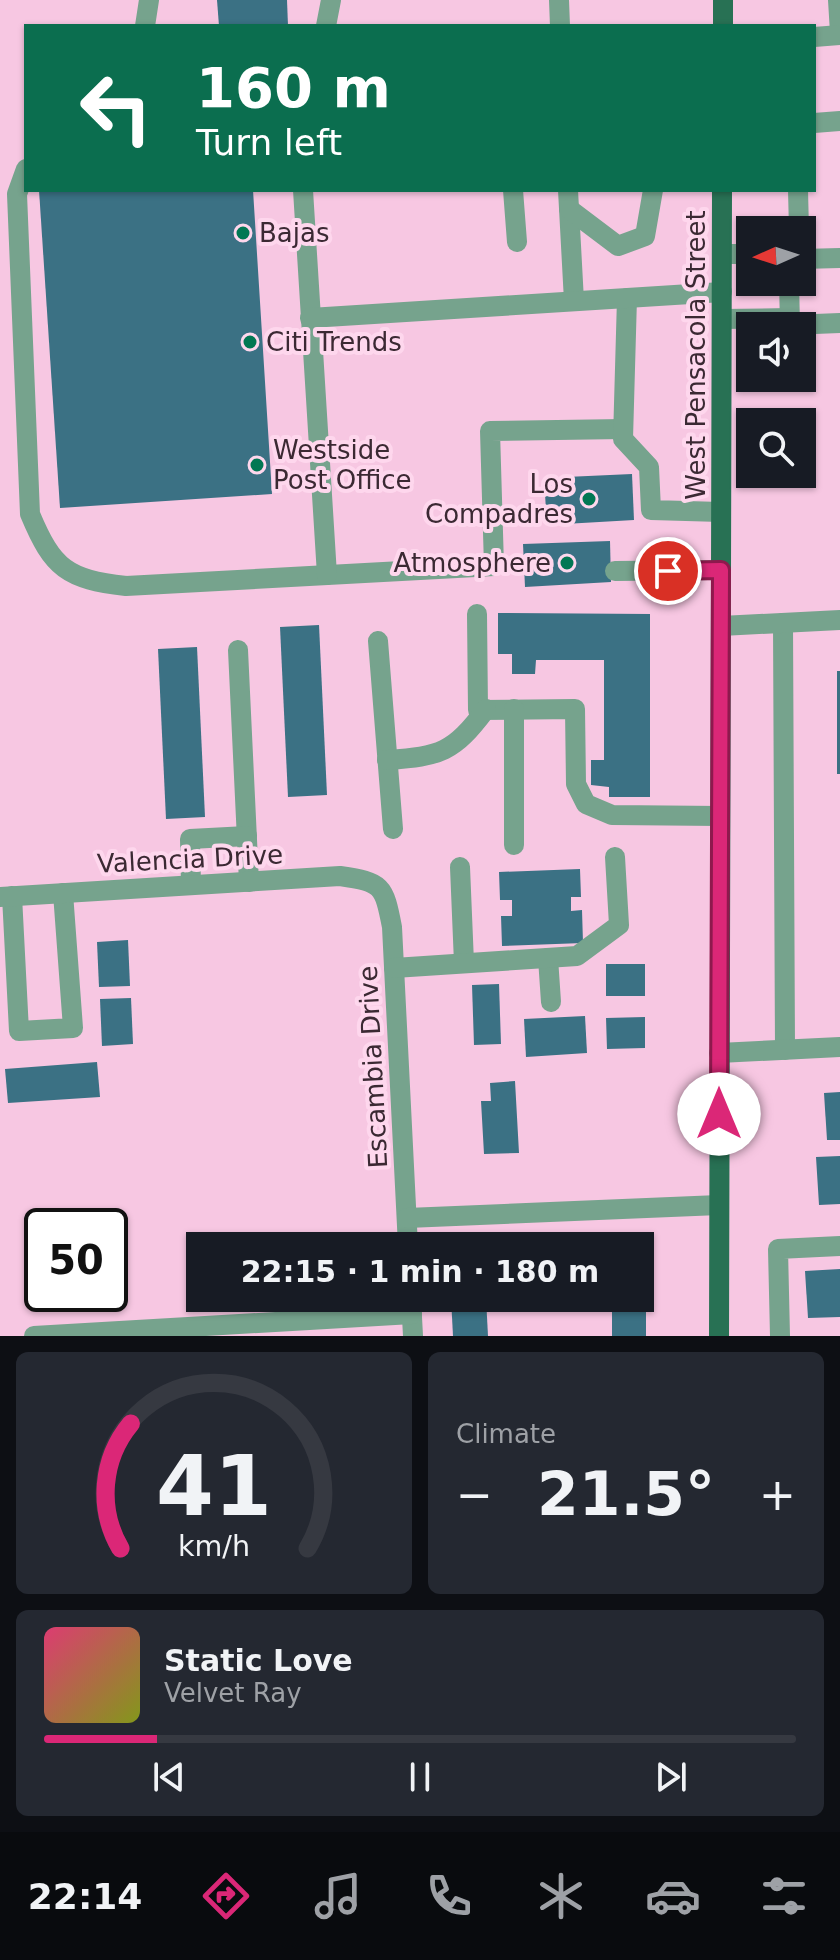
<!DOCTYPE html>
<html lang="en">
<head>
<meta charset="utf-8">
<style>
	:root { --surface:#171b24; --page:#242831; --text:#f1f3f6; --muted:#9ea1a6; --line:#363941; --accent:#db2777 }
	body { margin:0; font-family:"DejaVu Sans",sans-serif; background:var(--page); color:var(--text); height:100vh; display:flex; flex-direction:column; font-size:30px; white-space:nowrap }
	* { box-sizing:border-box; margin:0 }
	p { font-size:26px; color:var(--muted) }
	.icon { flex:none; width:44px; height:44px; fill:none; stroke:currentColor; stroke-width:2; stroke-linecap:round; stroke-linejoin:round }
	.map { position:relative; height:1336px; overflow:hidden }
	.panel { display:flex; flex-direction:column; gap:16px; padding:16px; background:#0d0f14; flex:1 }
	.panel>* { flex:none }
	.hud { position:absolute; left:24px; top:24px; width:792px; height:168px; border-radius:0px; box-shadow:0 2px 6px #0004; background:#0b6e4f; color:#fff; overflow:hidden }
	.needle { width:52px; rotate:267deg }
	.buttons { position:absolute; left:736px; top:216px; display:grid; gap:16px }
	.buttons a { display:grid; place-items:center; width:80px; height:80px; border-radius:0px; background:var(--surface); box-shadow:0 2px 6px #0004; font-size:40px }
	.speed { position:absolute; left:24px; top:1208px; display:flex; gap:16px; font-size:40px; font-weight:700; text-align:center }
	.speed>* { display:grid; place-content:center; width:104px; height:104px; border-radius:50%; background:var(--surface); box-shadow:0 2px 6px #0004; line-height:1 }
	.speed .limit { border:4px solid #111; border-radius:12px; background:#fff; color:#111 }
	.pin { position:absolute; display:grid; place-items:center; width:68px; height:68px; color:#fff; margin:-34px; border:4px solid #fff; border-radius:50%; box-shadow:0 2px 8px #0007 }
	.me { position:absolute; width:88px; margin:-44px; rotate:0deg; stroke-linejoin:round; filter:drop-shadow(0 0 6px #0008) }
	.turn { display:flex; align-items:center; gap:28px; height:168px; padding:0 40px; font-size:36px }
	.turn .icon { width:104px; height:104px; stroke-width:2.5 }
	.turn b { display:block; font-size:56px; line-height:68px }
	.big { font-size:60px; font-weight:700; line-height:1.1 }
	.panel .widget { flex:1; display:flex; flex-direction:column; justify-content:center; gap:12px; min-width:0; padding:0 28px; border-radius:12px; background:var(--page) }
	.panel .dial { align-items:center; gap:0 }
	.dial svg { height:208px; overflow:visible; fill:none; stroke:var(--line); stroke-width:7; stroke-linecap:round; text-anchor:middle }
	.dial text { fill:var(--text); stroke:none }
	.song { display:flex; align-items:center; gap:24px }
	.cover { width:96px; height:96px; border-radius:12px; background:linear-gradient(135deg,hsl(340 70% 55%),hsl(70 70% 35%)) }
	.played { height:8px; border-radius:4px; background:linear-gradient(90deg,var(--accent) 15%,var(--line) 15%) }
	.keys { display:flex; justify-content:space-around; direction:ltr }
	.heat { display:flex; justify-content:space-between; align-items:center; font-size:44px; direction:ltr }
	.panel .tiles { flex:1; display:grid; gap:16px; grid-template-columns:1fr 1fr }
	.widget:last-child { grid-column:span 2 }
	.trip { position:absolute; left:186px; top:1232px; width:468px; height:80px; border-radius:0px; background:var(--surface); box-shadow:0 2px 6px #0004; font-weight:700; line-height:80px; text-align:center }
	.dock { display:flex; height:128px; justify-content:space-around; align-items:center; background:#090b0e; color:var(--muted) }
	.dock .icon { width:56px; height:56px }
	.dock .active { color:var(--accent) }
	.dock b { font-size:36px; color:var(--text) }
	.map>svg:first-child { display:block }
	.building { fill:#3b7184 }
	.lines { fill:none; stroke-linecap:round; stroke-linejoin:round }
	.minor { stroke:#76a38d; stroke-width:20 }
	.major { stroke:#287154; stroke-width:20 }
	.route-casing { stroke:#8e194d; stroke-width:20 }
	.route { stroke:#db2777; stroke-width:14 }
	.poi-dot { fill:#027753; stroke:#fed7ed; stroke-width:3 }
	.labels { text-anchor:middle; stroke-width:8; stroke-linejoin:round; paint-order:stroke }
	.poi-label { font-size:26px; fill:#3b2933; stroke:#fed7ed; text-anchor:start }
	.street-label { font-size:26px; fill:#3b2933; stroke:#fed7ed }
</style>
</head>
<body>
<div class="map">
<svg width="840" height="1336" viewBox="0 0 840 1336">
	<rect width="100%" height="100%" fill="#f7c7e2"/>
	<!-- building -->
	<g class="building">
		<polygon points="217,0 287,0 288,26 219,26"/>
		<polygon points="39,190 253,190 272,494 60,508"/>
		<polygon points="632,474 634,520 547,525 544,478"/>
		<polygon points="610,541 611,582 525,587 523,544"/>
		<polygon points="498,613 650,614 650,797 609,797 609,787 591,785 591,760 604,760 604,660 536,660 535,674 512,674 512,654 498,654"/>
		<polygon points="319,625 327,795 288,797 280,627"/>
		<polygon points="197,647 205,817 166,819 158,649"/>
		<rect x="837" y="671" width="3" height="103"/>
		<polygon points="580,869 581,897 571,897 571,911 582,910 583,943 502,946 501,916 512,916 512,900 500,900 499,872"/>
		<polygon points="128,940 130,986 99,987 97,942"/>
		<rect x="606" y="964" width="39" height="32"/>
		<polygon points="499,984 501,1044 474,1045 472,985"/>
		<polygon points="131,998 133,1044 102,1046 100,999"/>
		<polygon points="585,1016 587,1053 526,1057 524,1019"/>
		<polygon points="645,1017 645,1048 607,1049 606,1018"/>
		<polygon points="97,1062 100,1097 8,1103 5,1069"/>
		<polygon points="515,1081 519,1153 484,1154 481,1101 491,1101 490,1083"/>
		<polygon points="840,1092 840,1140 827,1140 824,1093"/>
		<polygon points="840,1156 840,1204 819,1205 816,1157"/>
		<polygon points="640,1245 646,1245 646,1336 612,1336 612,1298 640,1298"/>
		<polygon points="840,1269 840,1317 808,1318 805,1271"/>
		<polygon points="451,1298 486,1298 488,1336 453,1336"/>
	</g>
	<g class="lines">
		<!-- minor -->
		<g class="minor">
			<polyline points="559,0 560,26"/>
			<polyline points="838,0 840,33"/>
			<polyline points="145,26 149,0"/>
			<polyline points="326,26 331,0"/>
			<polyline points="814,37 840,35"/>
			<polyline points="814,123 840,121"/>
			<path d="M26,169l-9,25 13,320c23,55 37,65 96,72l368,-20 -4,-135 133,-2"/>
			<polyline points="303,190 327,575"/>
			<polyline points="513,190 517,242"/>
			<polyline points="568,190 574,301"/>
			<polyline points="798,190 799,230"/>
			<polyline points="569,209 618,246 645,236 653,190"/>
			<polyline points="722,254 750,254"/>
			<polyline points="802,259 840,258"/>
			<polyline points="789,282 790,325 840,323"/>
			<polyline points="627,298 623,439 649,467 651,510 721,512"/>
			<polyline points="310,318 722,292"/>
			<polyline points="722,319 790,318"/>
			<polyline points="615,571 721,570"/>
			<polyline points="477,614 478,710 575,709 576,784 586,804 612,815 720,816"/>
			<polyline points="783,623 785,1050"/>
			<polyline points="721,626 840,620"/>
			<polyline points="378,641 393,829"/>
			<polyline points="238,650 249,882"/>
			<polyline points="514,709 514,845"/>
			<path d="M387,760c54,-4 66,-7 99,-51"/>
			<polyline points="460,867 464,963"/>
			<polyline points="191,885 190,839 247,836"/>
			<polyline points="12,896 19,1031 73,1028 63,893"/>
			<path d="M0,897l340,-21c42,6 44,9 52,51l16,319"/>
			<polyline points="548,958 551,1002"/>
			<polyline points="394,968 577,956 619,925 615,857"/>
			<polyline points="719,1053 840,1047"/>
			<polyline points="407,1218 719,1205"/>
			<polyline points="411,1298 413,1336"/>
			<polyline points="34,1336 412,1314"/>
			<polyline points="780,1336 778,1249 840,1246"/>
		</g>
		<!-- major -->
		<g class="major">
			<polyline points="723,26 723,0"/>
			<polyline points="719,1336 722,190"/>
		</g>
	</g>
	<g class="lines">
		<!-- route casing -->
		<g class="route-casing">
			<polyline id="route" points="668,571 721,570 719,1114"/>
		</g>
		<!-- route -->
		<use href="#route" class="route"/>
	</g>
	<!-- markers -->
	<g class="poi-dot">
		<circle cx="243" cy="233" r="8"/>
		<circle cx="250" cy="342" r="8"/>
		<circle cx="257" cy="465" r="8"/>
		<circle cx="589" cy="499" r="8"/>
		<circle cx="567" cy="563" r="8"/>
	</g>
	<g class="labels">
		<!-- poi labels -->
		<g class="poi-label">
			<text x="259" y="242">Bajas</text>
			<text x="266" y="351">Citi Trends</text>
			<text x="273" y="459">Westside<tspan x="273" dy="30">Post Office</tspan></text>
			<text x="573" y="493" text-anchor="end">Los<tspan x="573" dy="30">Compadres</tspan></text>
			<text x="551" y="572" text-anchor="end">Atmosphere</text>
		</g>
		<!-- street labels -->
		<g class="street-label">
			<text transform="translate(696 355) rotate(-90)" y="9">West Pensacola Street</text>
			<text transform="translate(190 859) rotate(-3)" y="9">Valencia Drive</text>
			<text transform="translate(373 1067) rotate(-93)" y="9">Escambia Drive</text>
		</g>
	</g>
</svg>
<div class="buttons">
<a><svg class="needle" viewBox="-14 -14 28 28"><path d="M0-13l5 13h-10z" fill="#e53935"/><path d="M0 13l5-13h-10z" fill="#9ea1a6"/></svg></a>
<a><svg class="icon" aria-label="sound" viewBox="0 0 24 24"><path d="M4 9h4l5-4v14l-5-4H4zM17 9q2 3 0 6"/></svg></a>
<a><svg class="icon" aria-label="search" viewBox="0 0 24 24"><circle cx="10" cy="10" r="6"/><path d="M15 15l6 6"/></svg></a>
</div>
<div class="speed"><div class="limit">50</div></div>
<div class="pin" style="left:668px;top:571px;background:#d93025"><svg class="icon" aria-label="arrive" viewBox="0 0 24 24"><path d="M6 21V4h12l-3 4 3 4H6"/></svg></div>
<svg class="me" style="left:719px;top:1114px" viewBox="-20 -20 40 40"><circle r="19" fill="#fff"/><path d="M0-13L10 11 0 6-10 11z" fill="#db2777"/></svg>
<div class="trip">22:15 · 1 min · 180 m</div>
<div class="hud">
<div class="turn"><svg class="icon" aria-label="left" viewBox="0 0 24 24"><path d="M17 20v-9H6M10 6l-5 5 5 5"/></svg><div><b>160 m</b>Turn left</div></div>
</div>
</div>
<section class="panel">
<div class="tiles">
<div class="widget dial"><svg viewBox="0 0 100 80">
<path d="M14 69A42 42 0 1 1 86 69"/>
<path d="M14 69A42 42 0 0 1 18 21" stroke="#db2777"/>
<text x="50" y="56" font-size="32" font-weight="700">41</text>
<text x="50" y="72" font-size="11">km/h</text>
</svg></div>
<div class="widget"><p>Climate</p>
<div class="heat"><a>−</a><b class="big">21.5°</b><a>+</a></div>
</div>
<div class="widget">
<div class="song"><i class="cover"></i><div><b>Static Love</b><p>Velvet Ray</p></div></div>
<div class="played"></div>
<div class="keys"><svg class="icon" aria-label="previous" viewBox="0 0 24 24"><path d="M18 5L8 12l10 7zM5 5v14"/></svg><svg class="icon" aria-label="pause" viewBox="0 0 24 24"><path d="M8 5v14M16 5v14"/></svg><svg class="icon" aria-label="next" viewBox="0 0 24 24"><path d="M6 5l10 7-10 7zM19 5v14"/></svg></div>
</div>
</div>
</section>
<nav class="dock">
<b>22:14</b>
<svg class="icon active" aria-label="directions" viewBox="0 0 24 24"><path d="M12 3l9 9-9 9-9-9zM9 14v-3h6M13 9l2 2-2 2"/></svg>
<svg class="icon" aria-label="music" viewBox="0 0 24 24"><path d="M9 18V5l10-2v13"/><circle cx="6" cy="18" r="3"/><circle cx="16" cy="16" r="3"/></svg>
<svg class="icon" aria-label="phone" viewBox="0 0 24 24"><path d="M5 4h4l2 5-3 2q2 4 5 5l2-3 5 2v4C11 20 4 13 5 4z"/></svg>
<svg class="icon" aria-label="climate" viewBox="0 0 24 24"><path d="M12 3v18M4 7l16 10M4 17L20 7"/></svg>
<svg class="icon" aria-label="car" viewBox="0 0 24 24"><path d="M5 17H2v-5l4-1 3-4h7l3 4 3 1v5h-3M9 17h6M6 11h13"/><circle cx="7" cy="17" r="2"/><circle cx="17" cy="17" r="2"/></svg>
<svg class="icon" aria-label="filters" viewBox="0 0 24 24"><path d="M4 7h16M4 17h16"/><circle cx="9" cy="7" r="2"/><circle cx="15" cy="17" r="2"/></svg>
</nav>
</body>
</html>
